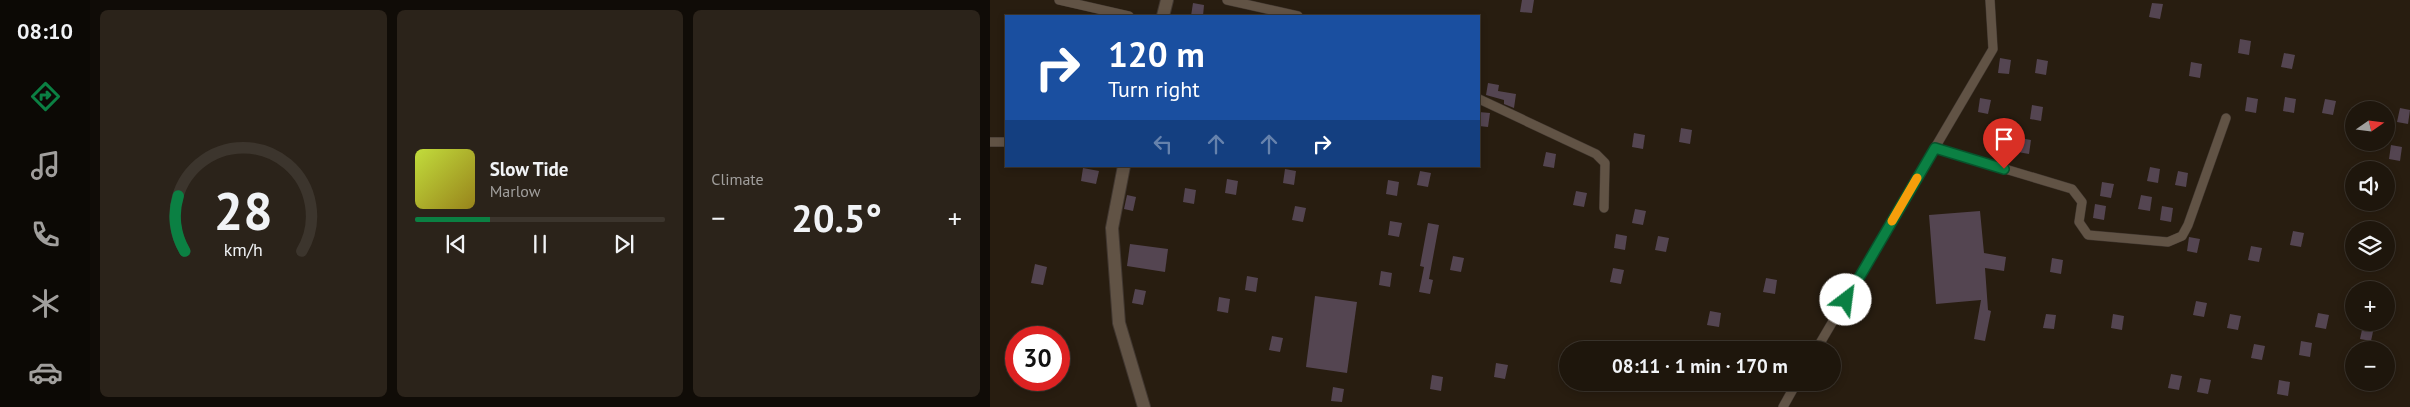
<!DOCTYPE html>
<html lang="en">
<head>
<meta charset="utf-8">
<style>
	:root { --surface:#1e160c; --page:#2b231a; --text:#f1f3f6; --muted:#a19f9d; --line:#3c352d; --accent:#0b8043 }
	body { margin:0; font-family:"PT Sans",sans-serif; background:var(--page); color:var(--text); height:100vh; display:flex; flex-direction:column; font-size:19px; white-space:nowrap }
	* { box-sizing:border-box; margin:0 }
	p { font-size:16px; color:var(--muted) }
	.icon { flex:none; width:28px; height:28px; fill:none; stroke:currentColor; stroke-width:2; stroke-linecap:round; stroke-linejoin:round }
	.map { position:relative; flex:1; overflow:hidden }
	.side { display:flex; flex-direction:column; gap:10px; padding:10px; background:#100c07; width:900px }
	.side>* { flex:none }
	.guide { position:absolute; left:15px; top:15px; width:475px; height:152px; border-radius:0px; box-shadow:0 2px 8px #0003,0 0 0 1px var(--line); background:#1a4fa0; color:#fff; overflow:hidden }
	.needle { width:32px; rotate:76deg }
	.controls { position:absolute; left:1355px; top:101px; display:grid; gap:10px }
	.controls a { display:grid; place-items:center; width:50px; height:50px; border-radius:50%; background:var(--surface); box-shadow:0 2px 8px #0003,0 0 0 1px var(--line); font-size:25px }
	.speed { position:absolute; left:15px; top:326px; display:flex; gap:10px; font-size:25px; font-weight:700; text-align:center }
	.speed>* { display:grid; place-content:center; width:65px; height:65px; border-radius:50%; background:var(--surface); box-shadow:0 2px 8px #0003,0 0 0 1px var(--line); line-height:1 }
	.speed .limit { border:8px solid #d22; background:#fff; color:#111 }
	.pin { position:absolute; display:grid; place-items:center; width:42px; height:42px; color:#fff; margin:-51px -21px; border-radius:50% 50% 50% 0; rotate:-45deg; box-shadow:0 0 5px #0007 }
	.pin .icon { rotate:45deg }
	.me { position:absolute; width:55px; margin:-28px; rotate:30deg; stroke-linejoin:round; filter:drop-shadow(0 0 4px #0008) }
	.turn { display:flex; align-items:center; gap:18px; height:105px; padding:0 20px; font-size:22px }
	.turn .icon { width:65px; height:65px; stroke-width:2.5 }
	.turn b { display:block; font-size:35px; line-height:42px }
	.lanes { display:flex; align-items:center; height:48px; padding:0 20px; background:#0003; justify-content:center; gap:25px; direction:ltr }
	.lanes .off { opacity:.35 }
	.big { font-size:38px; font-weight:700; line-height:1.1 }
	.side .card { flex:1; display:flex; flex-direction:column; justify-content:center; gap:8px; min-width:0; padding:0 18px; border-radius:8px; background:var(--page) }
	.side .dial { align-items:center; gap:0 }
	.dial svg { height:130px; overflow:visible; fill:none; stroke:var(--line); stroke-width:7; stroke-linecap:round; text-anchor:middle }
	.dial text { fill:var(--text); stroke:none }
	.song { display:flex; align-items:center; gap:15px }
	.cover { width:60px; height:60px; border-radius:8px; background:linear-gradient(135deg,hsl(70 70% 55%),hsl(50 70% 35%)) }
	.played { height:5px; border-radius:2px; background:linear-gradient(90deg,var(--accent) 30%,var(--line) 30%) }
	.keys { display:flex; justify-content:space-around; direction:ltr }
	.heat { display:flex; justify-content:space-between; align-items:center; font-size:28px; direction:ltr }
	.side .tiles { flex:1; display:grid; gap:10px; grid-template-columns:repeat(3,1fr) }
	.trip { position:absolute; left:569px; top:341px; width:282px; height:50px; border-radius:25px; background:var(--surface); box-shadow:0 2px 8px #0003,0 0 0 1px var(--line); font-weight:700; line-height:50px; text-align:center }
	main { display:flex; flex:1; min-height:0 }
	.tab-bar { display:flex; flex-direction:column; width:90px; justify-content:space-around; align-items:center; background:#0c0905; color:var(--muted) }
	.tab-bar .icon { width:35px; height:35px }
	.tab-bar .selected { color:var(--accent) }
	.tab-bar b { font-size:22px; color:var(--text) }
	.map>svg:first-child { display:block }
	.building { fill:#544551 }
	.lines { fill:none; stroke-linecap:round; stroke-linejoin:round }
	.street-casing { stroke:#413730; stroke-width:10 }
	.secondary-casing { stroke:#413730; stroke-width:14 }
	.street { stroke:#615345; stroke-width:9 }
	.secondary { stroke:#615345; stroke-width:12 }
	.route-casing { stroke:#07532c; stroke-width:12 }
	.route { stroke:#0b8043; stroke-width:9 }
	.slow { stroke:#f59e0b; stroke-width:9 }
</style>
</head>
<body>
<main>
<nav class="tab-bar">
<b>08:10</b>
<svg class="icon selected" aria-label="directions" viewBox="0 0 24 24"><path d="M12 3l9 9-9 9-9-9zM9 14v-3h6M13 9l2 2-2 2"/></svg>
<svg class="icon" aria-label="music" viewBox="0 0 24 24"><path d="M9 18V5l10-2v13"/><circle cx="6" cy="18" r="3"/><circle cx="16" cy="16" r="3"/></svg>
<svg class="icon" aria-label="phone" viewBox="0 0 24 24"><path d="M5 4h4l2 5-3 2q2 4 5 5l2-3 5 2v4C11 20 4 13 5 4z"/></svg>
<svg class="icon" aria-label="climate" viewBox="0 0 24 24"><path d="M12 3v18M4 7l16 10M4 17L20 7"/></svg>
<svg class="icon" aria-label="car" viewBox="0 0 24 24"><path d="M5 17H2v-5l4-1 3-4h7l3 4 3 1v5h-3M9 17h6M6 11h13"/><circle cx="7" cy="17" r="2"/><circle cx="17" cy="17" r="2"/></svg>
</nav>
<section class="side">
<div class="tiles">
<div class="card dial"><svg viewBox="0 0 100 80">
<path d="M14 69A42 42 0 1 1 86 69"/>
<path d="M14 69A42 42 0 0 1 10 35" stroke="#0b8043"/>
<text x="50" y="56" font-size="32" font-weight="700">28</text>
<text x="50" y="72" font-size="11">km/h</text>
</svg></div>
<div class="card">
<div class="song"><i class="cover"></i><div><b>Slow Tide</b><p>Marlow</p></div></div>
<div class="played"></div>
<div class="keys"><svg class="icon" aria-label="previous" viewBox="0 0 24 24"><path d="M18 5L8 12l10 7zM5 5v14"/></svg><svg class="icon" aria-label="pause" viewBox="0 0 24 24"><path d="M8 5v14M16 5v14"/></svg><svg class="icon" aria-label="next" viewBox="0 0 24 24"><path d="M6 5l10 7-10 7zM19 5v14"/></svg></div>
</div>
<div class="card"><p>Climate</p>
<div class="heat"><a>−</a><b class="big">20.5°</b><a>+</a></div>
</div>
</div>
</section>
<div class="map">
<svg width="1420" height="407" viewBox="0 0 1420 407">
	<rect width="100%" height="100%" fill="#281d10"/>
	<!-- building -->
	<g class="building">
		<polygon points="532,0 544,0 542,13 530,12"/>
		<polygon points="203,3 214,5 213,16 201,16"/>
		<polygon points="1162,3 1173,4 1170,19 1159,17"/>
		<polygon points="1250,39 1261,41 1259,55 1248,53"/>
		<polygon points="1294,53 1305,55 1302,69 1291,67"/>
		<polygon points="1010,58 1021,60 1019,74 1008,73"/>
		<polygon points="1047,59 1058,61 1056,75 1045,73"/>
		<polygon points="1201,62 1212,64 1210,78 1199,76"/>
		<polygon points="498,83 509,85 508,91 526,94 524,108 514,104 514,100 496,95"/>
		<polygon points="1257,97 1268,99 1266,113 1255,111"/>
		<polygon points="1295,97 1306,99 1304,113 1293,111"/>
		<polygon points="990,98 1001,100 998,114 988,112"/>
		<polygon points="1335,99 1346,101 1343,115 1332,113"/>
		<polygon points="1042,105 1053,107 1051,121 1040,119"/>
		<polygon points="1410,108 1420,110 1418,124 1407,122"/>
		<polygon points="489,112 500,113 498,127 489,126"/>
		<polygon points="691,128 702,130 700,144 689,142"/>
		<polygon points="644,133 655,135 653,149 642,147"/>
		<polygon points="1030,138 1041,140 1039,154 1028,152"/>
		<polygon points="1401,145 1412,147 1410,161 1399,159"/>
		<polygon points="556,152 566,154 564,168 553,166"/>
		<polygon points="1160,167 1170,169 1168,183 1157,181"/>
		<polygon points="93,168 109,171 106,184 91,181"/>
		<polygon points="295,169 306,171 304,185 293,183"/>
		<polygon points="430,171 441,173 438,187 427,185"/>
		<polygon points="1188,171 1198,173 1196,187 1185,185"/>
		<polygon points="237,179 248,181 246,195 235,193"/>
		<polygon points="398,180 409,182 407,196 396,194"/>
		<polygon points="1112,182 1124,184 1121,198 1110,196"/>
		<polygon points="195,188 206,190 204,204 193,202"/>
		<polygon points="586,191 597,193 594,207 583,205"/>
		<polygon points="137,195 146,197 143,211 134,209"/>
		<polygon points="1151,195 1162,197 1160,211 1148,209"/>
		<polygon points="1105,204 1116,206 1114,220 1103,218"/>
		<polygon points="305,206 316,208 313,222 302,220"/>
		<polygon points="1172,206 1183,208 1181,222 1170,220"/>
		<polygon points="645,209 656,211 653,225 642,223"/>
		<polygon points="990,211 994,253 1016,257 1014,271 995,268 998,310 1001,311 995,341 984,339 991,300 946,304 939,215"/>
		<polygon points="400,221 412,223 409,237 398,235"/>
		<polygon points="438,223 449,225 439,279 443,280 440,294 429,292 434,267 430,266"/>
		<polygon points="1303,231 1314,233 1311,247 1300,245"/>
		<polygon points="626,234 637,236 635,250 624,248"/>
		<polygon points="668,236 679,238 676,252 665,250"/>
		<polygon points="1199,237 1210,239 1207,253 1197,251"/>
		<polygon points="140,244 178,249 175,272 137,266"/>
		<polygon points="1261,246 1272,248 1269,262 1258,260"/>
		<polygon points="463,256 474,258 471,272 460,270"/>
		<polygon points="1062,258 1073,260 1071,274 1060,272"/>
		<polygon points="45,264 57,267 53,285 41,283"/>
		<polygon points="623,268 634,270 631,284 620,282"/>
		<polygon points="391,271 402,273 400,287 389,285"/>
		<polygon points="257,276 268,278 266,292 255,290"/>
		<polygon points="776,278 787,280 785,294 773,292"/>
		<polygon points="145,289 156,291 153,305 142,303"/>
		<polygon points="325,296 367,302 357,373 316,367"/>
		<polygon points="229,297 240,299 238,313 227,311"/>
		<polygon points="1206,301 1217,303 1214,317 1203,315"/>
		<polygon points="720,311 731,313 729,327 717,325"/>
		<polygon points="1328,313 1339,315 1336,329 1325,327"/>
		<polygon points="1056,314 1066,315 1064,329 1053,328"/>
		<polygon points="1123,314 1134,316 1132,330 1121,328"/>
		<polygon points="1240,314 1251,316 1248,330 1237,328"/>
		<polygon points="1373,325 1384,327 1381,341 1370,339"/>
		<polygon points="282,336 293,338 290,352 279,350"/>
		<polygon points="1311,341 1322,343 1320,357 1309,355"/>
		<polygon points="1264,344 1275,346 1272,360 1261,358"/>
		<polygon points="506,363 518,365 515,379 504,377"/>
		<polygon points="1181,374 1192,376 1189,390 1178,388"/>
		<polygon points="442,375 453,377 451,391 440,389"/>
		<polygon points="1210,378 1221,380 1218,394 1207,392"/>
		<polygon points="1289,380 1300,382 1298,396 1287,394"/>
		<polygon points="343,387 354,389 352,402 341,401"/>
	</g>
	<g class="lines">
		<!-- street casing -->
		<g class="street-casing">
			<g id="street">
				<polyline points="69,0 139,16"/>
				<polyline points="237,0 308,16"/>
				<polyline points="489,99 606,154 615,163 614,208"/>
				<polyline points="0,142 16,142"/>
				<polyline points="945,148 1082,189 1092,202 1089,222 1098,235 1178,242 1192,236 1198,225 1236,118"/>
				<polyline points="826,350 1003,49 1000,0"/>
				<polyline points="793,407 807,382"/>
			</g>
		</g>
		<!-- secondary casing -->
		<g class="secondary-casing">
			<g id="secondary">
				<polyline points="173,16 177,0"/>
				<polyline points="134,166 122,228 129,323 154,407"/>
			</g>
		</g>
		<!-- street -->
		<use href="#street" class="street"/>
		<!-- secondary -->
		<use href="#secondary" class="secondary"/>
	</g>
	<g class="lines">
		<!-- route casing -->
		<g class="route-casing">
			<polyline id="route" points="856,300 945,148 1014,169"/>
		</g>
		<!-- route -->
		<use href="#route" class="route"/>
		<!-- slow -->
		<polyline class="slow" points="902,221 927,178"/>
	</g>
</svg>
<div class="controls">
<a><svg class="needle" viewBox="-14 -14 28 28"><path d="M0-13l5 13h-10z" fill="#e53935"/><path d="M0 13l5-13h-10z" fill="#a19f9d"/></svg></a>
<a><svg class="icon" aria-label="sound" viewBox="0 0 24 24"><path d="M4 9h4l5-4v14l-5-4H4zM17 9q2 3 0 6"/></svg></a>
<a><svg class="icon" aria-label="layers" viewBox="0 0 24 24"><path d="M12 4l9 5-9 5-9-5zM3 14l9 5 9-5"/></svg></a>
<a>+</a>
<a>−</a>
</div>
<div class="speed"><div class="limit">30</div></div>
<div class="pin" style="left:1014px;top:169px;background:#d93025"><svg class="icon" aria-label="arrive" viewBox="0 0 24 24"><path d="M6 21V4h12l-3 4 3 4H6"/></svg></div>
<svg class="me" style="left:856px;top:300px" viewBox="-20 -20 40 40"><circle r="19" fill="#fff"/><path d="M0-13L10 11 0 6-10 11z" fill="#0b8043"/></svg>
<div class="trip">08:11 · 1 min · 170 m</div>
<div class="guide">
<div class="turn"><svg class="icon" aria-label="right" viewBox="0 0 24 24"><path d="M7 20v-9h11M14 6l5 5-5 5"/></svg><div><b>120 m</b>Turn right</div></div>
<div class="lanes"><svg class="icon off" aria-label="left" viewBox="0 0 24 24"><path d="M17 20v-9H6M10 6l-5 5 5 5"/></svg><svg class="icon off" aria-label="ahead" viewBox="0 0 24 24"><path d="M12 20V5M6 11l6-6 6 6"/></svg><svg class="icon off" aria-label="ahead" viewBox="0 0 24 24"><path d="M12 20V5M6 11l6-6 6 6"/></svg><svg class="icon" aria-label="right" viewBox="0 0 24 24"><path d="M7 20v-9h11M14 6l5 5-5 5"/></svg></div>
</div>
</div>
</main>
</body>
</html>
